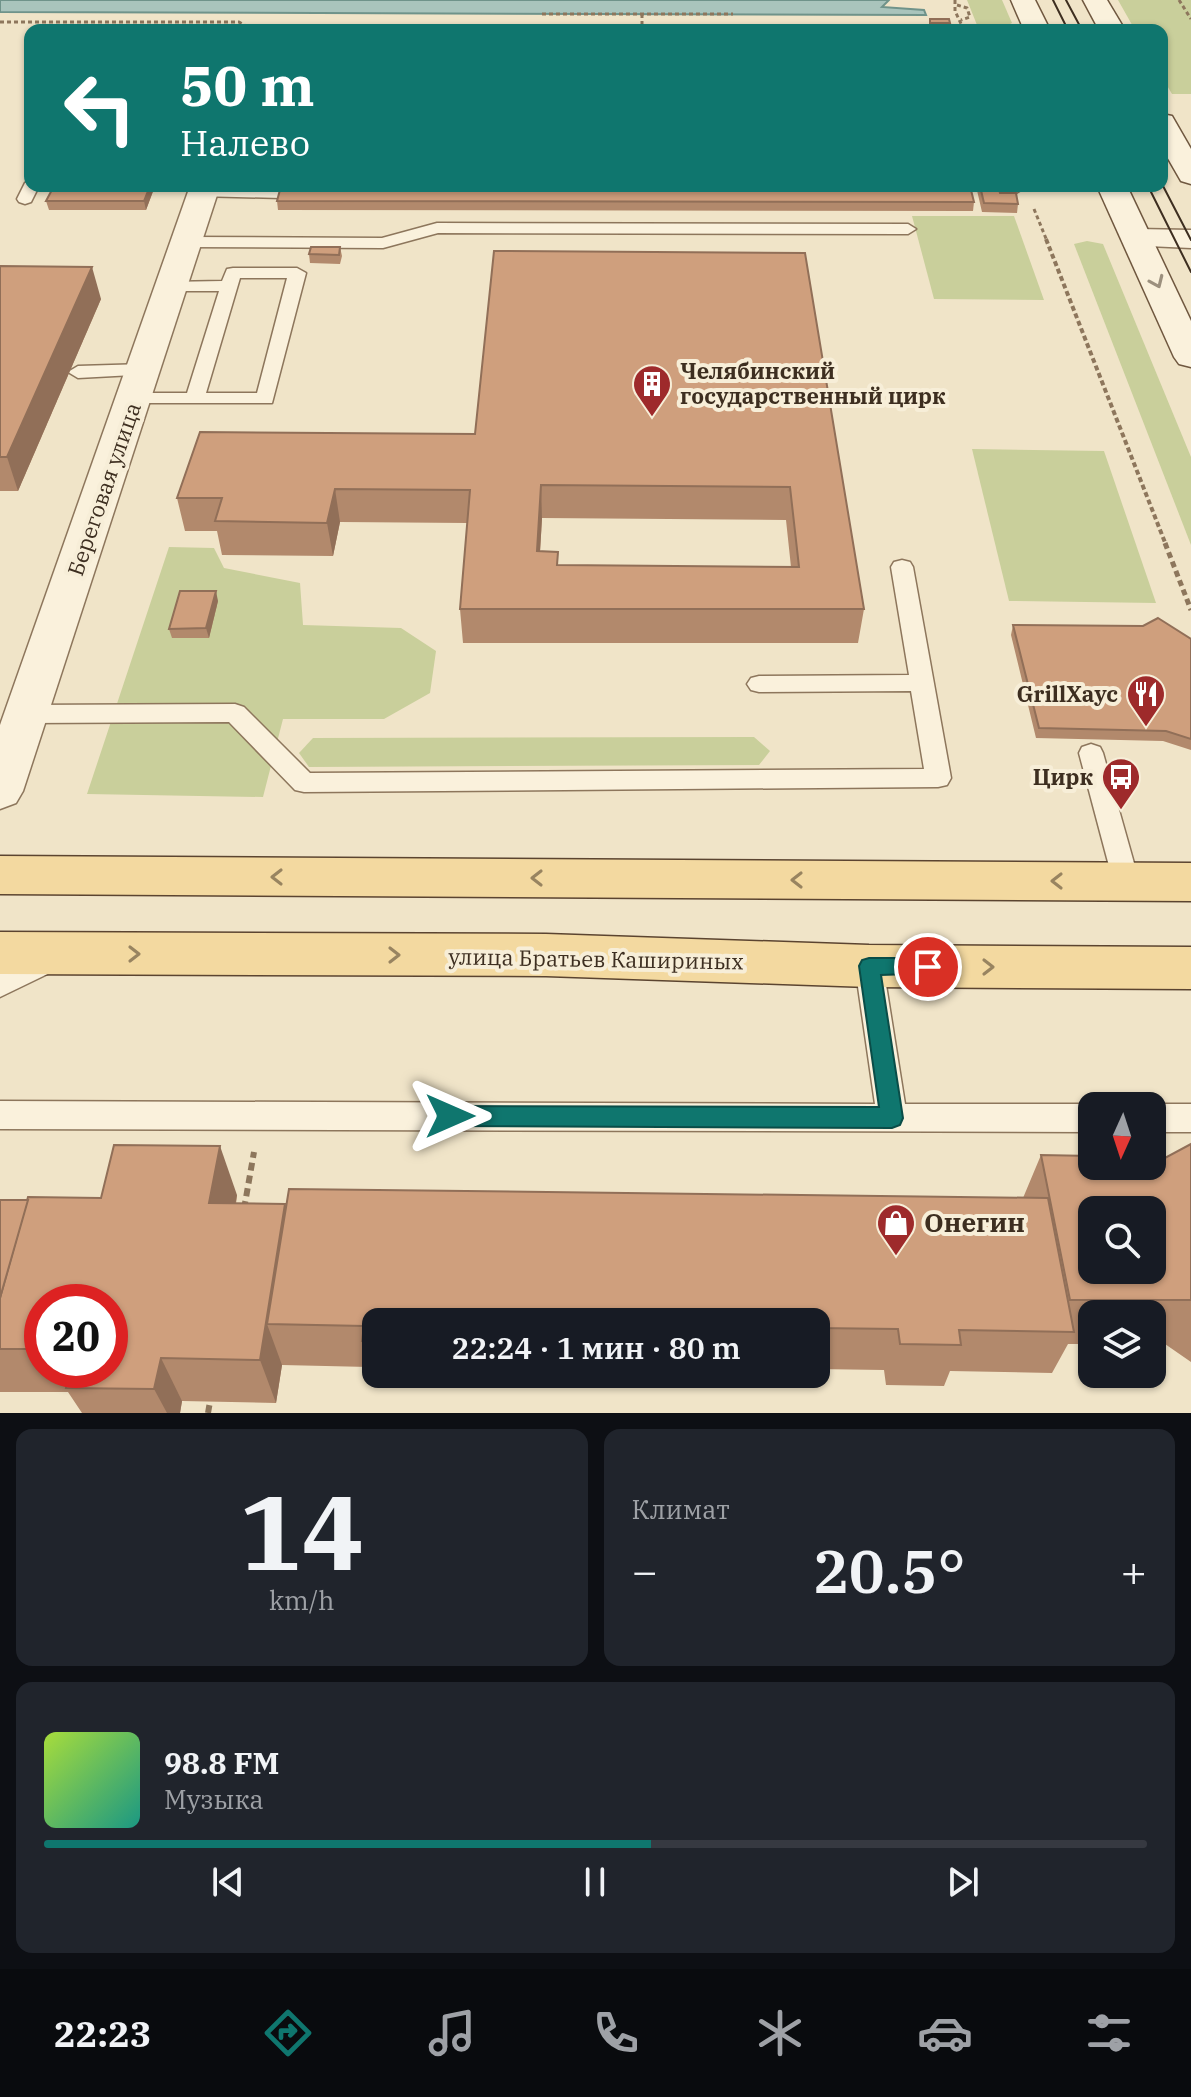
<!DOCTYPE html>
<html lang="ru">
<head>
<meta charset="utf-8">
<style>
	:root { --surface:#171b24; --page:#20242c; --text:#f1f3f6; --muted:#9ea1a6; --line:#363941; --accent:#0f766e }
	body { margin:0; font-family:"IBM Plex Serif",serif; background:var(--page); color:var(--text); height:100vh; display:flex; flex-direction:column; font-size:30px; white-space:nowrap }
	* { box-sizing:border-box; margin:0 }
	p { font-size:26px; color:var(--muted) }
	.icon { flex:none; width:44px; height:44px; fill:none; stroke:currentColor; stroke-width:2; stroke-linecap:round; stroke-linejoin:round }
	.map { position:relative; height:1413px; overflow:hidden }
	.drawer { display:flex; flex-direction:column; gap:16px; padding:16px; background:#0d0f14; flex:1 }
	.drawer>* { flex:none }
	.hud { position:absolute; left:24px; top:24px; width:1144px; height:168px; border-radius:16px; box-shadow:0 2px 6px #0004; background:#0f766e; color:#fff; overflow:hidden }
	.needle { width:52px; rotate:183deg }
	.tools { position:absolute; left:1078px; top:1092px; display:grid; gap:16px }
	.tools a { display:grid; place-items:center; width:88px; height:88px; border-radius:16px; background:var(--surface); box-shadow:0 2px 6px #0004; font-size:40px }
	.speed { position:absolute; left:24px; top:1284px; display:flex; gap:16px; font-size:40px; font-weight:700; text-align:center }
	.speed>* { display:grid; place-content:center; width:104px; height:104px; border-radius:50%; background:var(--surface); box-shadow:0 2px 6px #0004; line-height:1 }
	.speed .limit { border:12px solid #d22; background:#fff; color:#111 }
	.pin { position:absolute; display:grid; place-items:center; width:68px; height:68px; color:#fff; margin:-34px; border:4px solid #fff; border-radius:50%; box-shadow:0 2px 8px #0007 }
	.me { position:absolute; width:88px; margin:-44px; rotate:90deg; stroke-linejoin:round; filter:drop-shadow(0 0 6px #0008) }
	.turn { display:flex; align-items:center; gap:28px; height:168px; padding:0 24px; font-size:36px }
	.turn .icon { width:104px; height:104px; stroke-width:2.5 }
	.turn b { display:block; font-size:56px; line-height:68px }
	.big { font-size:60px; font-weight:600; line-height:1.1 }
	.drawer .card { flex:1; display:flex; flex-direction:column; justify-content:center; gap:12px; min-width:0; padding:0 28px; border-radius:16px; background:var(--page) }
	.drawer .dial { align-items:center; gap:0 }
	.dial b { font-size:104px; line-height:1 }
	.song { display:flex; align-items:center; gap:24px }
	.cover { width:96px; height:96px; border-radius:12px; background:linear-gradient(135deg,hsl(80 70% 55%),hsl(170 70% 35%)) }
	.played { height:8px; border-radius:4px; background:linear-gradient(90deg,var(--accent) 55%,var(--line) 55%) }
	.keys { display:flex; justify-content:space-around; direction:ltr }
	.heat { display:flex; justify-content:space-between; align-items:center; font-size:44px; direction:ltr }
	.drawer .tiles { flex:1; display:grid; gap:16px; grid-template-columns:1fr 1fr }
	.card:last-child { grid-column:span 2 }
	.trip { position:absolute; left:362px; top:1308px; width:468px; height:80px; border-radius:16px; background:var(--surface); box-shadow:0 2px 6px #0004; font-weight:600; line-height:80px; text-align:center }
	.tabs { display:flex; height:128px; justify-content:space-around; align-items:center; background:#090b0e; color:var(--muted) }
	.tabs .icon { width:56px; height:56px }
	.tabs .selected { color:var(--accent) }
	.tabs b { font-size:36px; color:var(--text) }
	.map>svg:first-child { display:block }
	.green { fill:#c9cf9b }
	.water { fill:#a9c4bc; stroke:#6f938a; stroke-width:2 }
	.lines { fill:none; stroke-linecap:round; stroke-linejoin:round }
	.service-casing { stroke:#8d765c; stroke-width:3 }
	.minor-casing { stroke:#8d765c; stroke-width:3 }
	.secondary-casing { stroke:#6f573f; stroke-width:3 }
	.primary-casing { stroke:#5b4430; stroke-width:3 }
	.path-far3 { stroke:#8d765c; stroke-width:3; stroke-dasharray:4 3; stroke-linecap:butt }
	.path-far2 { stroke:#8d765c; stroke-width:4; stroke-dasharray:5 3; stroke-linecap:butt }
	.path-far1 { stroke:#8d765c; stroke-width:5; stroke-dasharray:6 4; stroke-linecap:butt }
	.path { stroke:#8d765c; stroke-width:6; stroke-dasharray:8 5; stroke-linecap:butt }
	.service { fill:#faf1dc; fill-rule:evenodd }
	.minor { fill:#faf1dc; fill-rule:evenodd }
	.secondary { fill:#faf1dc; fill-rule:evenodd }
	.primary { fill:#f3d9a0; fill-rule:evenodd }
	.tram { stroke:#3d2e20; stroke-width:2 }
	.wall { fill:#b2896c; fill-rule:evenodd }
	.shaded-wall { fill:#916f58 }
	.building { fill:#cf9f7d; stroke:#916f58; stroke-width:2; fill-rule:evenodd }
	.oneway { stroke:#9c907e }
	.oneway2 { stroke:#988460 }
	.route { fill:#0f766e; stroke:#0a4d48; stroke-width:2 }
	.labels { text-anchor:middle; stroke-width:8; stroke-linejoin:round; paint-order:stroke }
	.poi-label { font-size:22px; font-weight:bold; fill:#3d2e20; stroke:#f7eed8; text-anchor:end }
	.street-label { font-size:22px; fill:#3d2e20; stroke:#f7eed8 }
	.near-poi-label { font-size:26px; font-weight:bold; fill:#3d2e20; stroke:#f7eed8; text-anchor:start }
</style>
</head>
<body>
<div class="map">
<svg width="1191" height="1413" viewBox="0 0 1191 1413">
	<rect width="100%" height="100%" fill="#f0e4c8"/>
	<!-- green -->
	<g class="green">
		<polygon points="967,0 1002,0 1012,23 1000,29 979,30"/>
		<polygon points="1118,0 1191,0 1191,94 1172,94 1162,77 1162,30 1135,30"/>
		<polygon points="912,216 1014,216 1044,300 934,299"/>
		<polygon points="1087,241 1103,244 1191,457 1191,545 1074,244"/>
		<polygon points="972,449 1104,451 1156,603 1009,601"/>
		<polygon points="169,547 214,548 224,568 300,583 303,625 401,628 436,651 430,693 384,719 283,719 263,797 87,794"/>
		<polygon points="754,737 770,751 759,765 309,767 299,753 313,738"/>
	</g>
	<!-- water -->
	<polygon class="water" points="0,0 889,0 882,7 924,10 926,15 0,12"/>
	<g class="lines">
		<!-- service casing -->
		<g class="service-casing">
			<g id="service">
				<polygon points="330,26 356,26 363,30 323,30"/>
				<polygon points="30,181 30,186 39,186 31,202 25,204 19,202 17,199 25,183"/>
				<polygon points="1006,186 1023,186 1024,188 1016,193"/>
				<polygon points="203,188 282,188 290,193 282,198 197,196 195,193 197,190"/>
				<polygon points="437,223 908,224 916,229 908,234 438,233 383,248 186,247 177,242 186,237 382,238"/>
				<path d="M233,268h64l9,5 -34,130h-144l-3,-4 10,-6h52l32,-102h-45l-6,-1 -3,-4 3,-4 54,-1 5,-12zM240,278h47l-30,115h-51z"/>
				<polygon points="145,364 152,366 155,370 152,374 78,378 68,372 78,366"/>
				<polygon points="902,560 910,562 913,567 951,778 947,785 938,787 304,792 295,790 229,722 27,723 18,720 15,714 18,708 27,705 235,704 244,707 310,773 924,769 911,691 759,692 751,690 747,684 751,678 759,676 909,675 891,567 894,562"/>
				<polygon points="1091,744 1100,747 1103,753 1139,881 1135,888 1126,892 1117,888 1113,881 1079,753 1082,747"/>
				<polygon points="52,947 62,951 66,959 62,967 0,997 0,972"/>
				<polygon points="869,954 879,958 883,966 905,1104 1092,1104 1096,1106 1092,1106 1092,1132 0,1129 0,1101 875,1104 855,966 859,958"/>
				<polygon points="1152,1104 1191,1104 1191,1132 1152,1132 1152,1106 1148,1106"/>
			</g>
		</g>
		<!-- minor casing -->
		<g class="minor-casing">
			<g id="minor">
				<polygon points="190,186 220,186 23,791 16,803 0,809 0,725"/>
				<polygon points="1137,229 1191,230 1191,248 1126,245 1121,238 1126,231"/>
			</g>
		</g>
		<!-- secondary casing -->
		<g class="secondary-casing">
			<g id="secondary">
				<polygon points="1011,0 1035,0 1050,30 1024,30"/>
				<polygon points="1083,0 1107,0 1125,30 1099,30"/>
				<polygon points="1162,114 1172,116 1191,149 1191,184 1181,181 1162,148"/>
				<polygon points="1097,186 1127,186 1191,321 1191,367 1179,364 1174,357"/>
			</g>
		</g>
		<!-- primary casing -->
		<g class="primary-casing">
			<g id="primary">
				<polygon points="0,856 1191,863 1191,901 0,894"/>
				<polygon points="0,932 546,934 869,945 1191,947 1191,989 869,987 546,976 0,974"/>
			</g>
		</g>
		<!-- path-far3 -->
		<g class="path-far3">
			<polyline points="955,0 955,11 964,30"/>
			<polyline points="1179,0 1191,19"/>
			<polyline points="957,5 967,8 970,17 961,20"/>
			<polyline points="542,14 733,14"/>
			<polyline points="642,14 642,30"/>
			<polyline points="0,22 239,22 253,30"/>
			<polyline points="1034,209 1047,241"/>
		</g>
		<!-- path-far2 -->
		<polyline class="path-far2" points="1046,239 1166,545"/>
		<!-- path-far1 -->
		<polyline class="path-far1" points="1165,543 1191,610"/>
		<!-- path -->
		<g class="path">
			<polyline points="244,1209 254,1152"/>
			<polyline points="208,1413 211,1396"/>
		</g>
		<!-- service -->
		<use href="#service" class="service"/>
		<!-- minor -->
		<use href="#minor" class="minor"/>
		<!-- secondary -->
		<use href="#secondary" class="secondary"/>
		<!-- primary -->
		<use href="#primary" class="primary"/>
		<!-- tram -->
		<g class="tram">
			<polyline points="1053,0 1068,30"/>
			<polyline points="1066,0 1082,30"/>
			<polyline points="1162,184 1191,240"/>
			<polyline points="1148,186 1191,272"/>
		</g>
	</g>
	<!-- wall -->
	<g class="wall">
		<polygon points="930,19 950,23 949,30 929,30"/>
		<polygon points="54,186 155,186 146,210 49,210 46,201"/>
		<polygon points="976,186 998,186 1000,193 1018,204 1017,213 982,212"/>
		<polygon points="277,201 974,202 973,211 278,210"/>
		<polygon points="340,247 342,256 340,264 310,263 309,254"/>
		<path d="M805,253l59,356 -6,34h-395l-3,-34 7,-86 -127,-1 -7,34 -111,-1 -5,-24h-32l-8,-33 298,-64zM542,518l244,2 5,47 -233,-2v-13h-18z"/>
		<polygon points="0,266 101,299 18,491 0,491"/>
		<polygon points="218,601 209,638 172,638 169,629"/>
		<polygon points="1013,625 1191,639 1191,750 1163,741 1036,738 1011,635"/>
		<path d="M1191,1144v218l-26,-18h-13v-30h-60v30h-24l-16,29 -102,-2 -6,15 -58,-1 -2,-15 -68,-1v-47h-440v52h59l-1,8h-61l-4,-15 -87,-2 -6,38 -94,-2 -2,12h-98l-14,-21h-68v-192l237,-5 -1,9h49l1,3 737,-9 18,-43 124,3zM42,1302l68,68h-68z"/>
		<polygon points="630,1374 691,1374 689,1385 630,1384"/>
	</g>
	<!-- shaded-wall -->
	<g class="shaded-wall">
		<polygon points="150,186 155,186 146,210 144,201"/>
		<polygon points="92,267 101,299 18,491 7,457"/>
		<polygon points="541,485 542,518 538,585 537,551"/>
		<polygon points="335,489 340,522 333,556 327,523"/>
		<polygon points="216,591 218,601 209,638 206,628"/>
		<polygon points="220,1146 237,1195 227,1251 209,1203"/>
		<polygon points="285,1204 299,1251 267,1324 282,1365 276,1403 260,1360"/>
		<polygon points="161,1358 182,1401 180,1413 167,1413 154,1389"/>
	</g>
	<!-- building -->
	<g class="building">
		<polygon points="930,19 949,19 950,23 930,23"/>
		<polygon points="54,186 150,186 144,201 46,201"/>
		<polygon points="281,186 970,186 974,202 277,201"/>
		<polygon points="980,186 998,186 1000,193 1016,193 1018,204 984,203"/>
		<polygon points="311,247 340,247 339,255 309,254"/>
		<path d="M494,251l311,2 59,356h-404l10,-119 -135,-1 -8,34 -112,-2 7,-23h-45l23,-66 275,2zM541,485l249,2 9,80 -242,-2 1,-13 -21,-1z"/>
		<polygon points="0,266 92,267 7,457 0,457"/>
		<polygon points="180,591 216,591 206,628 169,629"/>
		<polygon points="1158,618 1191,639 1191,739 1166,731 1039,728 1013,625 1143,626"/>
		<path d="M1191,1144v156h-121l-29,-145 51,1v10h60v-8h13zM1092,1210h60v60h-60z"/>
		<polygon points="114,1145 220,1146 209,1203 285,1204 260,1360 161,1358 154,1389 66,1388 70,1370 110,1370 110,1302 42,1302 42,1349 0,1349 0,1298 28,1197 101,1198"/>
		<polygon points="289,1189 1048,1198 1074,1332 959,1330 961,1345 900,1344 898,1329 816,1328 816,1322 376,1322 376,1342 362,1341 364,1326 267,1324"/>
		<polygon points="0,1200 28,1200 0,1298"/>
	</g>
	<!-- one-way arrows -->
	<defs><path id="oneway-chevron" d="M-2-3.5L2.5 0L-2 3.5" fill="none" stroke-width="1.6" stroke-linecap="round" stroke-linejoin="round" transform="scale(2)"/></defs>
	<use class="oneway" href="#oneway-chevron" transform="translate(1157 282) rotate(66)"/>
	<g class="oneway2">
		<use href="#oneway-chevron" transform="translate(277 877) rotate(-180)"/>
		<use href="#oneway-chevron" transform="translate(537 878) rotate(-180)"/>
		<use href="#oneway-chevron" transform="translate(797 880) rotate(-180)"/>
		<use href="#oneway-chevron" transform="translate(1057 881) rotate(-180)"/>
		<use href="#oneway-chevron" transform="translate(134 954)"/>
		<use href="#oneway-chevron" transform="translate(394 955)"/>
		<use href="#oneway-chevron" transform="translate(988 967)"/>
	</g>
	<!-- route -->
	<polygon class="route" points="869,958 928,958 935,961 938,967 935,973 881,975 903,1118 900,1125 892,1128 450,1126 442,1123 438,1116 442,1109 450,1106 879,1107 859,966 862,960"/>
	<!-- icons -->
	<defs>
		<g id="building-pin" transform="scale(2)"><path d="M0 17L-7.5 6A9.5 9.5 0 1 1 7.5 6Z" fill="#9e2a2b" stroke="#f7eed8"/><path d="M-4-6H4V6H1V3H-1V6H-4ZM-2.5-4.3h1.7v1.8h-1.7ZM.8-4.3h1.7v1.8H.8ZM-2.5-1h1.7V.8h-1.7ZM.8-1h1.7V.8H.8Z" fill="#fff"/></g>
		<g id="restaurant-pin" transform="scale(2)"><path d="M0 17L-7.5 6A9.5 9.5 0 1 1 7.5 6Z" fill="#9e2a2b" stroke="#f7eed8"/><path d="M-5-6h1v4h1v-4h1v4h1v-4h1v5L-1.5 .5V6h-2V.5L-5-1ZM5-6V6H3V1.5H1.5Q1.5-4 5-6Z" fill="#fff"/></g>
		<g id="bus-pin" transform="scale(2)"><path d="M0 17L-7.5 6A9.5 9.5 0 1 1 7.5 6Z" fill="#9e2a2b" stroke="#f7eed8"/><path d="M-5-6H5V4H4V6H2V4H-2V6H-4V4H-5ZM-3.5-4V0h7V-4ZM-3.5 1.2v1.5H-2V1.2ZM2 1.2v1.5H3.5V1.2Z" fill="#fff"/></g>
		<g id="shop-pin" transform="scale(2)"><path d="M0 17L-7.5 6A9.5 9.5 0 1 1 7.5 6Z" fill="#9e2a2b" stroke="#f7eed8"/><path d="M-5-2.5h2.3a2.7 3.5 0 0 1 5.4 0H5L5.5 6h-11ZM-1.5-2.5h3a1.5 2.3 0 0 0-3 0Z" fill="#fff"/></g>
	</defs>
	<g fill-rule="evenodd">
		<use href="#building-pin" x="652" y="384"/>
		<use href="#restaurant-pin" x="1146" y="694"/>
		<use href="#bus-pin" x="1121" y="777"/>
		<use href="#shop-pin" x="896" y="1223"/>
	</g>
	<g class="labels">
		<!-- poi labels -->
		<g class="poi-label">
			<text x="680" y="379" text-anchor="start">Челябинский<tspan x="680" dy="25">государственный цирк</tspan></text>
			<text x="1118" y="702">GrillXayc</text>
			<text x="1093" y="785">Цирк</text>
		</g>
		<!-- street labels -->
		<g class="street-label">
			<text transform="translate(104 489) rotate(-71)" y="8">Береговая улица</text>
			<text transform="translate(596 959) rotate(1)" y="8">улица Братьев Кашириных</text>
		</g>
		<!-- near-poi labels -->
		<g class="near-poi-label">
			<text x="924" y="1232">Онегин</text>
		</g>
	</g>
</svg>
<div class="tools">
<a><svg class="needle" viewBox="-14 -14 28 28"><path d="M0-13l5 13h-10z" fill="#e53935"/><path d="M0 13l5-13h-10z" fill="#9ea1a6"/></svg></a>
<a><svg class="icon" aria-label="search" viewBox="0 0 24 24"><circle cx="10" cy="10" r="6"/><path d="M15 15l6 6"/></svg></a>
<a><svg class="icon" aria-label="layers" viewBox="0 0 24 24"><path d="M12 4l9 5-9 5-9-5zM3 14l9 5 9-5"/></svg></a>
</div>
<div class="speed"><div class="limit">20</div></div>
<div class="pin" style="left:928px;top:967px;background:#d93025"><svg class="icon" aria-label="arrive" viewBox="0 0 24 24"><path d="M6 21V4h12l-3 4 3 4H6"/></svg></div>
<svg class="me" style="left:450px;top:1116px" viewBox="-20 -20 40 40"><path d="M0-17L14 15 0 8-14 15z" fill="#0f766e" stroke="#fff" stroke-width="4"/></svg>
<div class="trip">22:24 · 1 мин · 80 m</div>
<div class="hud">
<div class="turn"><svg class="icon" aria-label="left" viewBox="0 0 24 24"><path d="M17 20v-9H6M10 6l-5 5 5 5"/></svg><div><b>50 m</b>Налево</div></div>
</div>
</div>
<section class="drawer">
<div class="tiles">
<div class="card dial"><b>14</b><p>km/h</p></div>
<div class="card"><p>Климат</p>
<div class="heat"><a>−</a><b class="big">20.5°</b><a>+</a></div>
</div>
<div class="card">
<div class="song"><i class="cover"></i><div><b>98.8 FM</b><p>Музыка</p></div></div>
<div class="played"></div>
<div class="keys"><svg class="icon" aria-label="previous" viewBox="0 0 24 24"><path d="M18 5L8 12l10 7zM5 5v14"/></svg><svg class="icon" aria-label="pause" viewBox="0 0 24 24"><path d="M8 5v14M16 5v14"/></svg><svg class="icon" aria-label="next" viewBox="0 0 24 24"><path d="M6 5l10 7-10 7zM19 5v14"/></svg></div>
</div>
</div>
</section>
<nav class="tabs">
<b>22:23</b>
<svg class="icon selected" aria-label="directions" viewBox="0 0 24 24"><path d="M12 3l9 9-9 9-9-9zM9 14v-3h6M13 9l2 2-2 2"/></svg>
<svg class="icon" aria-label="music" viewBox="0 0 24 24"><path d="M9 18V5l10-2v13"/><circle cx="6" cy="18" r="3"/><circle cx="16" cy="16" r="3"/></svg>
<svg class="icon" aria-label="phone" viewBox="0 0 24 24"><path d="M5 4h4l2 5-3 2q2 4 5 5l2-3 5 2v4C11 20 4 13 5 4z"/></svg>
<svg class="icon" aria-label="climate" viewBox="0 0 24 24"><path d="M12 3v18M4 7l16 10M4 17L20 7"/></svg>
<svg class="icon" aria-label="car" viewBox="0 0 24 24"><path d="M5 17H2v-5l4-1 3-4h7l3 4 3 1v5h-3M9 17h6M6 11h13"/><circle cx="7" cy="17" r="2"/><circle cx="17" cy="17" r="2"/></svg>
<svg class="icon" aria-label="filters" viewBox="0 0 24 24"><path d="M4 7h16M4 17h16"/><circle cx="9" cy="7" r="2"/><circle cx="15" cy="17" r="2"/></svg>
</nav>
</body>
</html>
